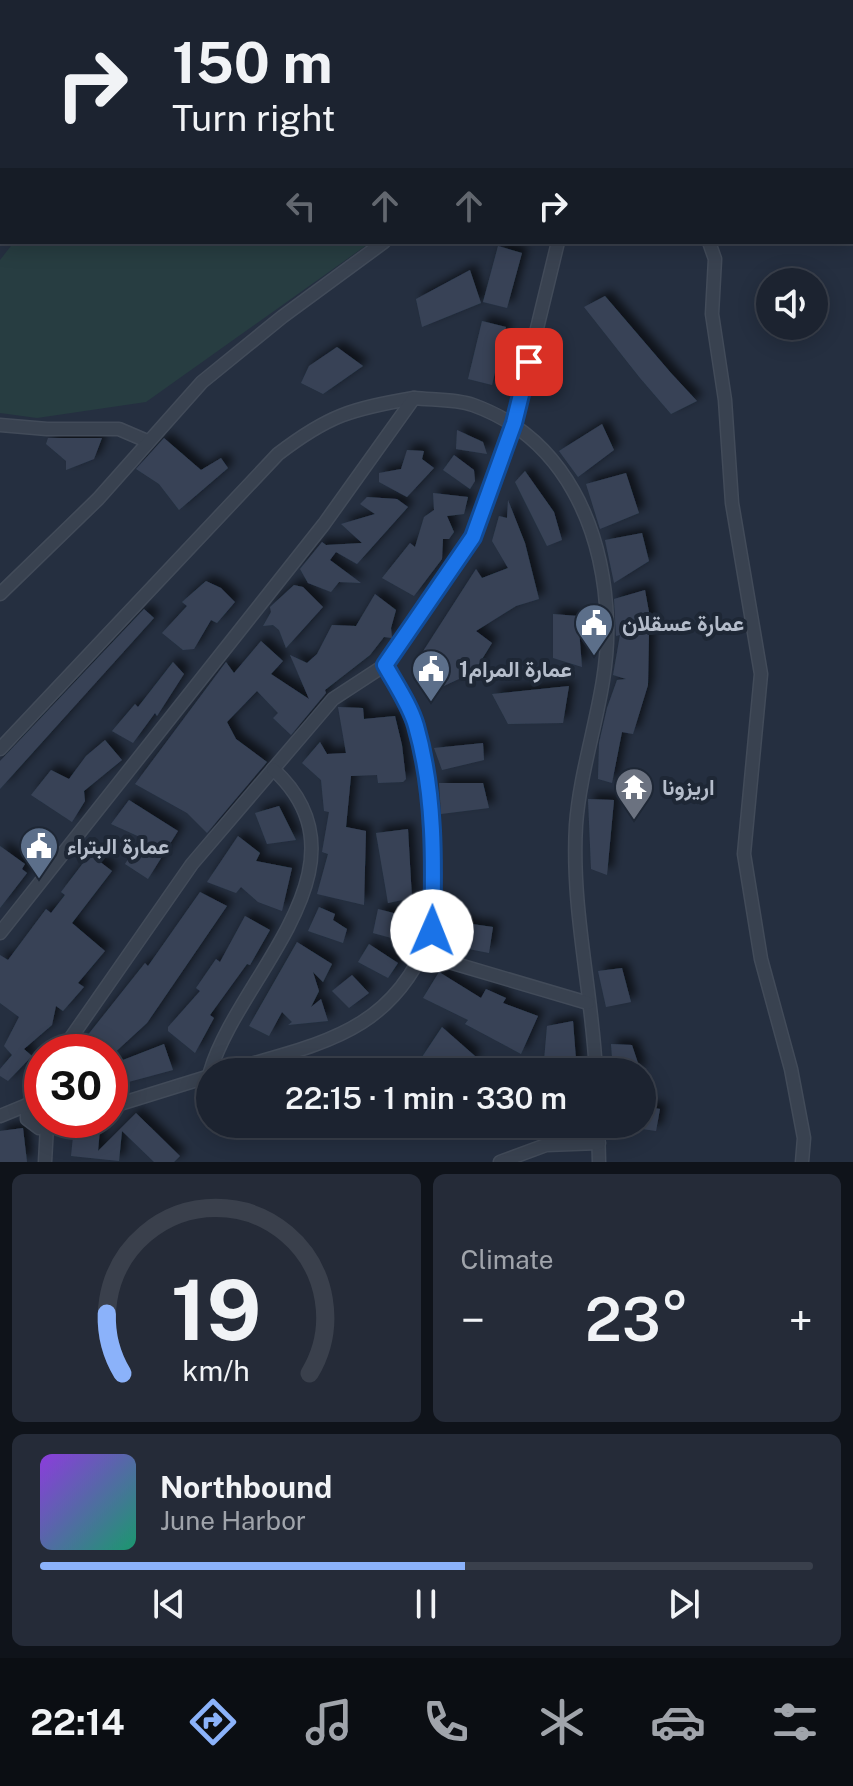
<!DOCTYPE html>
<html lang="en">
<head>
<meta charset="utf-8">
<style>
	:root { --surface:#1c2330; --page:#252b38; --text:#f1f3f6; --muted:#a0a4ab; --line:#3a404c; --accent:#8bb2fa }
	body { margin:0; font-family:"Public Sans",Vazirmatn,sans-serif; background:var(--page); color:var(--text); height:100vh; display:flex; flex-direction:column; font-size:30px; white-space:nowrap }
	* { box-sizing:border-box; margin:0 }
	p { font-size:26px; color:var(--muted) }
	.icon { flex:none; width:44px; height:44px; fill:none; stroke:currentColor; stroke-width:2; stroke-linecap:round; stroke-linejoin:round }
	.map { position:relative; height:1162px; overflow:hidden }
	.panel { display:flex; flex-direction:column; gap:12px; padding:12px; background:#0f131a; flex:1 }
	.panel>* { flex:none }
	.hud { position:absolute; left:0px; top:0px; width:854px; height:244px; box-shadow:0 4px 20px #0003,0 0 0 2px var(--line); background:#1c2330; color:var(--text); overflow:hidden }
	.fabs { position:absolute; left:756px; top:268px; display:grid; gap:16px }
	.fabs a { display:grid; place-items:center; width:72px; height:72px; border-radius:50%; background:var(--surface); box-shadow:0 4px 20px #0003,0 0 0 2px var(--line); font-size:40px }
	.speed { position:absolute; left:24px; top:1034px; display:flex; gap:16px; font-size:40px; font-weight:700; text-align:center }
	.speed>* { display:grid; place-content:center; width:104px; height:104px; border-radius:50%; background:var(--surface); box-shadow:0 4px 20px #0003,0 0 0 2px var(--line); line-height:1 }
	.speed .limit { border:12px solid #d22; background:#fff; color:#111 }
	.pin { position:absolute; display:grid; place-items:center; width:68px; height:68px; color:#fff; margin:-34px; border-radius:16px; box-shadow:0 4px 12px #0006 }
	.me { position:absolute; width:88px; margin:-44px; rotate:1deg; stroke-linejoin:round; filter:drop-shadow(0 0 6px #0008) }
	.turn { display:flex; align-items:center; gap:28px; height:168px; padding:0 40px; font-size:36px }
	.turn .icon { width:104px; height:104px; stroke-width:2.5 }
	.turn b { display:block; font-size:56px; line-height:68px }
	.lanes { display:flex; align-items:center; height:76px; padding:0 40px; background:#0003; justify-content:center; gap:40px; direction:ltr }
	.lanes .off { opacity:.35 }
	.big { font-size:60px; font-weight:600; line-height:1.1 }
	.panel .tile { flex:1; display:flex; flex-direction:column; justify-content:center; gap:12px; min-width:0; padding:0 28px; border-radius:12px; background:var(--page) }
	.panel .dial { align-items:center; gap:0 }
	.dial svg { height:208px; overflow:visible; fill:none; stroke:var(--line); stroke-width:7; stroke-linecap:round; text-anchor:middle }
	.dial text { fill:var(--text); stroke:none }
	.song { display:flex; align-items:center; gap:24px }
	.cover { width:96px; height:96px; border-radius:12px; background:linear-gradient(135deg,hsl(270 70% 55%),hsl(160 70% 35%)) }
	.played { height:8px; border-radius:4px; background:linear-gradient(90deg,var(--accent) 55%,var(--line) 55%) }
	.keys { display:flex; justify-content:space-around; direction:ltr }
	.heat { display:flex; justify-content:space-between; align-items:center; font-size:44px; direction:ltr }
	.panel .tiles { flex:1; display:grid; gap:12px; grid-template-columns:1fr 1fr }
	.tile:last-child { grid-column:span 2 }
	.trip { position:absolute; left:196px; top:1058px; width:460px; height:80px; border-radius:40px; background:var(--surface); box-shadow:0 4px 20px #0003,0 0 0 2px var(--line); font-weight:600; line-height:80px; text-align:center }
	.menu { display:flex; height:128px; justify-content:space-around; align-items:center; background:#0b0e13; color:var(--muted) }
	.menu .icon { width:56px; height:56px }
	.menu .active { color:var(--accent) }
	.menu b { font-size:36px; color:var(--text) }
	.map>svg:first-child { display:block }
	.green { fill:#273d41 }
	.building { fill:#374357; filter:url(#shadow) }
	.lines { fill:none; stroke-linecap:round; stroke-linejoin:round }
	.minor-casing { stroke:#424b59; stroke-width:15 }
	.minor { stroke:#394250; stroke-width:12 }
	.route-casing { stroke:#114b97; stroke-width:20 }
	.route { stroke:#1a73e8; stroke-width:14 }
	.labels { text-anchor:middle; stroke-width:8; stroke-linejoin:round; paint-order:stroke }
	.poi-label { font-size:22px; font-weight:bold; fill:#b5bdcb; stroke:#1e2735; text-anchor:start }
</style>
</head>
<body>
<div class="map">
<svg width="853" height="1162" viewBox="0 0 853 1162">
	<defs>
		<filter id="shadow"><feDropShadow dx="6" dy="-6" stdDeviation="4" flood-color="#0009"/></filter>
	</defs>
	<rect width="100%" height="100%" fill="#252f40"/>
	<!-- green -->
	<g class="green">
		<polygon points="208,0 627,0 630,2 207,2"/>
		<polygon points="14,242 371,242 146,402 37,418 0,413 0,260"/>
	</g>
	<!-- building -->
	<g class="building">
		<polygon points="498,246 522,253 507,308 483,302"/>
		<polygon points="470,270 481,303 422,327 416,299"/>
		<polygon points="605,296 671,373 697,401 671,414 640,378 584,307"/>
		<polygon points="482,321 506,327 492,385 468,379"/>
		<polygon points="337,347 363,366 323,394 301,383 309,366"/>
		<polygon points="602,424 614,450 578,477 559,451"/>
		<polygon points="457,430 483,442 487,454 456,449"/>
		<polygon points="48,438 102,438 94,459 66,470 66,461 46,444"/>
		<polygon points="164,438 201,470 221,458 228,468 179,510 159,484 136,469"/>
		<polygon points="407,450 424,451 422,459 434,468 407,497 379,482 379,473 401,469"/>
		<polygon points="454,455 474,470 475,481 470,489 443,470"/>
		<polygon points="525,471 554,512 562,540 547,546 515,482"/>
		<polygon points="626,473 639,513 600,529 586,484"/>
		<polygon points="433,493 468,497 464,514 447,516 454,532 449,539 443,539 442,559 414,596 382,578 410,543 415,547 424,517 434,510"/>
		<polygon points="367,497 397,499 408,507 357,564 336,552 330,560 361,583 339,582 331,592 308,583 300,569 322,542 326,545 362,543 341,524 375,514 360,504"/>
		<polygon points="508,500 525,543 539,599 516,606 476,631 492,643 474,672 433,691 411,670 476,569 482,578 508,568 492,541 499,516 507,518"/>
		<polygon points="642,533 649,561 614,583 605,540"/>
		<polygon points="206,581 221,588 235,602 217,623 211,620 194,649 183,650 162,633 187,606 182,602"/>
		<polygon points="294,585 303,587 323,607 286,648 279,630 273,625 263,626 271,612 270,607"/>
		<polygon points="645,590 653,634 649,634 648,685 633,734 622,732 612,783 598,779 599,743 607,708 617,680 626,679 613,675 620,635 616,636 614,599"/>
		<polygon points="375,594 396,610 391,628 392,638 384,637 370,655 325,690 326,693 291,735 273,718 278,713 257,691 227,722 236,739 267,762 207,833 187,813 135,784 226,662 234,673 261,641 283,661 271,674 309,699 290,655 307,663 317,654 332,625 356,626"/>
		<polygon points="144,609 154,618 0,789 0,761"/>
		<polygon points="553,614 578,616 582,667 553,658"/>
		<polygon points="173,662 184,674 157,716 155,713 133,743 112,731 135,704 138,707"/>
		<polygon points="569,686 563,723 508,724 492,694"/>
		<polygon points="338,707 363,708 364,719 395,716 402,745 406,779 403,782 378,783 377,775 351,776 346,827 366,831 364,905 317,894 328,854 322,852 329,812 324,811 321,780 302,763 320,742 327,754 346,753"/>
		<polygon points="105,740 122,760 84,791 85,801 72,822 31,795 51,770 69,779 86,756"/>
		<polygon points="483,743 484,760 442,770 434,748"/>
		<polygon points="439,783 483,783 489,808 441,814"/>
		<polygon points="588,799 614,800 607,875 591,869"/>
		<polygon points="129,800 178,831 148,879 125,864 142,838 111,824"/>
		<polygon points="279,806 296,840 267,844 255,813"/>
		<polygon points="408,829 412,898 388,903 376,833"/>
		<polygon points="238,836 260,853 256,861 292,868 282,911 258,902 241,887 236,893 207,882"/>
		<polygon points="0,846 25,864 22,869 27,873 0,908"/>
		<polygon points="90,854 112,871 72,923 105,951 78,983 84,987 63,1011 56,1006 52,1025 24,1049 32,1056 8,1081 0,1076 0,1069 12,1055 4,1046 19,1017 0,1003 0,955 8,960 46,909 51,913 65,895 61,892"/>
		<polygon points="200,892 227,906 147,1023 110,1057 110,1047 83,1041 145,963 148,966"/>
		<polygon points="319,907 335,914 333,920 347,929 343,943 308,931"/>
		<polygon points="378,909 409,917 406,942 373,933"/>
		<polygon points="245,916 270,930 250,965 247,964 210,1015 214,1018 195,1053 168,1031 168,1027 200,991 196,988 216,959 220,962"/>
		<polygon points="458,922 493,927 489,953 453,946"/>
		<polygon points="297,942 332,964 323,982 313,972 319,991 311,1007 321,999 328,1021 288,1025 292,1022 282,1012 269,1036 249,1026"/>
		<polygon points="369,944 398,963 388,978 358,962"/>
		<polygon points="622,968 631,1002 606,1007 598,971"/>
		<polygon points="439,972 481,998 486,989 506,998 503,1003 538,1016 521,1054 465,1024 468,1020 423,998"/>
		<polygon points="352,975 369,993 349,1008 332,991"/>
		<polygon points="573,1021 577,1072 543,1072 547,1026"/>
		<polygon points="442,1027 475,1056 466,1072 441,1072 422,1057"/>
		<polygon points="164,1044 173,1070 110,1087 110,1065"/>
		<polygon points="611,1044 632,1045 641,1072 613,1072"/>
		<polygon points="642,1106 660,1109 656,1131 642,1129"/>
		<polygon points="136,1113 180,1156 174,1162 154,1162 122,1131 119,1161 71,1156 74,1127 100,1129 98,1151"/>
		<polygon points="23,1128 27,1162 0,1162 0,1131"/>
	</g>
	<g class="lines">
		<!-- minor casing -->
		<g class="minor-casing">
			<g id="minor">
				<polyline points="709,242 715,259 712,314 725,400 732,503 761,674 744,854 761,959 791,1069 804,1138 802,1162"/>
				<polyline points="0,425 47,429 119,429 147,441"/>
				<polyline points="0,594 98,499 202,382 282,317 384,242"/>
				<path d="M0,749l278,-295c51,-39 73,-45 136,-56"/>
				<path d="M0,933l324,-409 90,-126c19,2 42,1 59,7 92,33 131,124 134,217 3,68 -26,135 -31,203 -5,83 16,165 20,247"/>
				<polyline points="422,954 588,1003"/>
				<polyline points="61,1052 192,864 333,699 385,665 473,537 514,423 558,242"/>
				<path d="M210,1072c28,-96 168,-207 63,-303"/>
				<path d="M224,1072c95,-29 168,-36 208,-141v-117l-7,-43 -9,-46 -31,-60"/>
				<polyline points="42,1096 34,1098 27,1105 27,1119 39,1128 54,1120"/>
				<polyline points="110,1107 210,1076"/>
				<polyline points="0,1116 27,1105"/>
				<polyline points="598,1124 599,1162"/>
				<polyline points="45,1162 47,1126"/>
				<polyline points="500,1162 546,1145 599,1143"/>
			</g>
		</g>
		<!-- minor -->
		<use href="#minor" class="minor"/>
	</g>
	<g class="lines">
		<!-- route casing -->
		<g class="route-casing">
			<path id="route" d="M432,931c2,-68 3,-138 -16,-205 -6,-21 -20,-41 -31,-61l88,-128 41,-114 15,-61"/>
		</g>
		<!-- route -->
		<use href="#route" class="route"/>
	</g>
	<!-- icons -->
	<defs>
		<g id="civic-pin" transform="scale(2)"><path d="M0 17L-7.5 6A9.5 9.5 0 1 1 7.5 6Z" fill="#5c6f8a" stroke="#1e2735"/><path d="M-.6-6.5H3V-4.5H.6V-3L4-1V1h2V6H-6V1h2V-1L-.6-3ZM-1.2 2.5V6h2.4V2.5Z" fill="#fff"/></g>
		<g id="temple-pin" transform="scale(2)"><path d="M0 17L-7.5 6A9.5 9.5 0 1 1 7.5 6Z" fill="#6b7280" stroke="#1e2735"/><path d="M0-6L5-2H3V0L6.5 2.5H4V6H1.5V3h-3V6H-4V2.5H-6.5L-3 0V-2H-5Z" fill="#fff"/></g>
	</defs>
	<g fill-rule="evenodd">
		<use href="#civic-pin" x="594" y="623"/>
		<use href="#civic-pin" x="431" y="669"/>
		<use href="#temple-pin" x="634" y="787"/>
		<use href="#civic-pin" x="39" y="846"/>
	</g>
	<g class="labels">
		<!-- poi labels -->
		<g class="poi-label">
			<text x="622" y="631">عمارة عسقلان</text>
			<text x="459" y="677">عمارة المرام1</text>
			<text x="662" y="795">اريزونا</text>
			<text x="67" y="854">عمارة البتراء</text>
		</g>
	</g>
</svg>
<div class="fabs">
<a><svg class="icon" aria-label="sound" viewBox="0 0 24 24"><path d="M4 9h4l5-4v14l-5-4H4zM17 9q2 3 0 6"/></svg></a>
</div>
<div class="speed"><div class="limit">30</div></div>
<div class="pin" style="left:529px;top:362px;background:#d93025"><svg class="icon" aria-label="arrive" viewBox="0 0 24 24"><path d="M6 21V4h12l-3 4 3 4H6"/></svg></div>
<svg class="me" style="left:432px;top:931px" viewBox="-20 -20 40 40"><circle r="19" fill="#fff"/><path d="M0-13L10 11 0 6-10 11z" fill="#1a73e8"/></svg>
<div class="trip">22:15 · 1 min · 330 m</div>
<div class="hud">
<div class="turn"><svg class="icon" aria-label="right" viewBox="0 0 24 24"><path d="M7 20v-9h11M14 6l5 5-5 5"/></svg><div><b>150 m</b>Turn right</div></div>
<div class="lanes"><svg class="icon off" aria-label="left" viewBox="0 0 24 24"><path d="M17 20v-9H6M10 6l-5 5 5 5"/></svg><svg class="icon off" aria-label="ahead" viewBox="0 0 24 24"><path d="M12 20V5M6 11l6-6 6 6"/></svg><svg class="icon off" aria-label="ahead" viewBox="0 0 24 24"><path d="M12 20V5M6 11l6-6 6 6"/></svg><svg class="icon" aria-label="right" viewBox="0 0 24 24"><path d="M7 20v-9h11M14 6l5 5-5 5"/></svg></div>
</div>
</div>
<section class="panel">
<div class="tiles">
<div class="tile dial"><svg viewBox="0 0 100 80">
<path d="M14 69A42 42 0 1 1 86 69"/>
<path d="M14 69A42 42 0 0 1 8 46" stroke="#8bb2fa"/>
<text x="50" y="56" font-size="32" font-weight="700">19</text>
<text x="50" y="72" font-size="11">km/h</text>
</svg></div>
<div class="tile"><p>Climate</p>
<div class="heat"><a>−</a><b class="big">23°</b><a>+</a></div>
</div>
<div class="tile">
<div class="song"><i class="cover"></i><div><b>Northbound</b><p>June Harbor</p></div></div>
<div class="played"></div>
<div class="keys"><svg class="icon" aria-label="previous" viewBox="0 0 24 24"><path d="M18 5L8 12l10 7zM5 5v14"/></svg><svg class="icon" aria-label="pause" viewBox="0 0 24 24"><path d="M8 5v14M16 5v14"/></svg><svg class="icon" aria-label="next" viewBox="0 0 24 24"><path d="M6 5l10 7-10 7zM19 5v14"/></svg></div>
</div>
</div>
</section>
<nav class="menu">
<b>22:14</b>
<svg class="icon active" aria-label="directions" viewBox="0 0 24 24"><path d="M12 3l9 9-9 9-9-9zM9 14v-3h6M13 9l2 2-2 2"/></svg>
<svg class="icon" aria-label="music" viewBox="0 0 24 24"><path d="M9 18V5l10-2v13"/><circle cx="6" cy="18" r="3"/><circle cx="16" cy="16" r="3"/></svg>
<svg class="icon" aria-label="phone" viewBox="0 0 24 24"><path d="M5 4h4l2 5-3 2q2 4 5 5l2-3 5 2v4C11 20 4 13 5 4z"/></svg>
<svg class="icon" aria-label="climate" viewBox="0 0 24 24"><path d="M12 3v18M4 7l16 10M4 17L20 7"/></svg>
<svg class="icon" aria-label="car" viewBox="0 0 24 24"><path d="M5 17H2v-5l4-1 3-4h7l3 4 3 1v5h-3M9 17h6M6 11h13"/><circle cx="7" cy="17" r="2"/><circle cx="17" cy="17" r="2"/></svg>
<svg class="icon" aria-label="filters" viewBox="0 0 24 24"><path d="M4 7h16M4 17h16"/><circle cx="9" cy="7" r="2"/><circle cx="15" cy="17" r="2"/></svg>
</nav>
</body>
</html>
